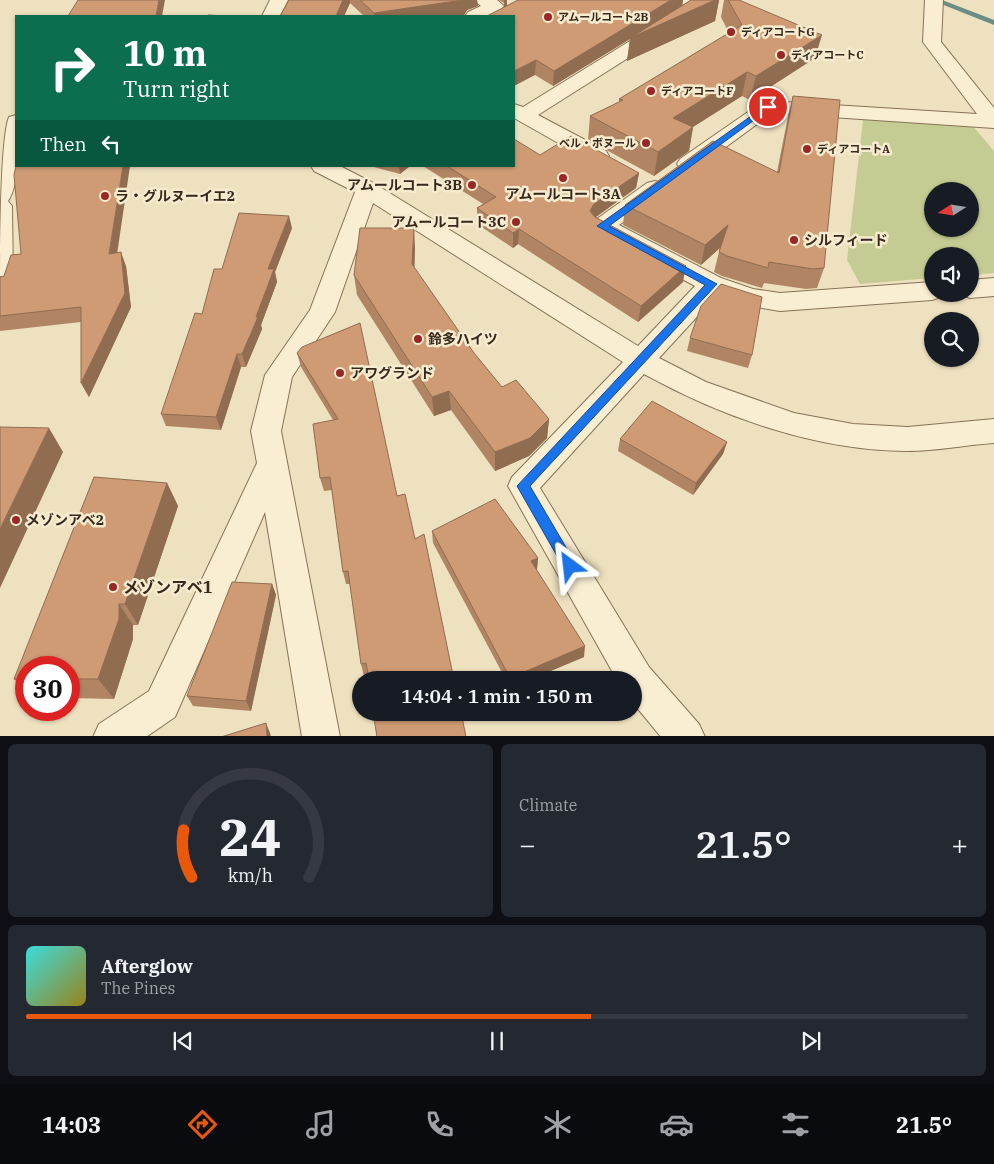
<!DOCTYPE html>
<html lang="en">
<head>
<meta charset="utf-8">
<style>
	:root { --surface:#171b24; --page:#242831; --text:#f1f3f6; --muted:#9ea1a6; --line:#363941; --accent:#ea580c }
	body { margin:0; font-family:"IBM Plex Serif","Noto Sans JP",serif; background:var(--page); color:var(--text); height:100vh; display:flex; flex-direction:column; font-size:19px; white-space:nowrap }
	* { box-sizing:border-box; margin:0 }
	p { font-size:16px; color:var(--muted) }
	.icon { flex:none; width:28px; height:28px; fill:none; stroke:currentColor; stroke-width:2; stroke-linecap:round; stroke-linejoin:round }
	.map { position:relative; height:736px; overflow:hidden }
	.details { display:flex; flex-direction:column; gap:8px; padding:8px; background:#0d0f14; flex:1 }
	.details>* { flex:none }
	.guide { position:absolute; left:15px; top:15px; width:500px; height:152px; border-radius:0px; box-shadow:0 1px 4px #0004; background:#0b6e4f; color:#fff; overflow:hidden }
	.needle { width:32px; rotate:258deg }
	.buttons { position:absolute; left:924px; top:182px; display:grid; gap:10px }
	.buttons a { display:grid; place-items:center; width:55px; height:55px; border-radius:50%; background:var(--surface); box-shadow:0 1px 4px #0004; font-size:25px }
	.speed { position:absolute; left:15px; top:656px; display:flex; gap:10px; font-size:25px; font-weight:700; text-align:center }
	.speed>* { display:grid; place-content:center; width:65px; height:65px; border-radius:50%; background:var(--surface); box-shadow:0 1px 4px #0004; line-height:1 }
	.speed .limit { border:8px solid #d22; background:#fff; color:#111 }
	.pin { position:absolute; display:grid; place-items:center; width:42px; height:42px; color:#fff; margin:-21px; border:2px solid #fff; border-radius:50%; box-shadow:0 1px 5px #0007 }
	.me { position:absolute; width:55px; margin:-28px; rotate:330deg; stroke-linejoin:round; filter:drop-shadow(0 0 4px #0008) }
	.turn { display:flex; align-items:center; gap:18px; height:105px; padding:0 25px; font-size:22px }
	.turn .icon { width:65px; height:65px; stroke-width:2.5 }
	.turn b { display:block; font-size:35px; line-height:42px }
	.then { display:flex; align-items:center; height:48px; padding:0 25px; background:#0003; gap:10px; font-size:19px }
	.big { font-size:38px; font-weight:600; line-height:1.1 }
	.details .card { flex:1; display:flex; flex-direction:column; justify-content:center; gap:8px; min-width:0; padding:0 18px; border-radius:8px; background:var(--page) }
	.details .dial { align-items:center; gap:0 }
	.dial svg { height:130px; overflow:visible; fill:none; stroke:var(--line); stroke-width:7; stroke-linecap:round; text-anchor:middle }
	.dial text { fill:var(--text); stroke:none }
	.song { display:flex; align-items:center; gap:15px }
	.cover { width:60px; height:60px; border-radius:8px; background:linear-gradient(135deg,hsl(180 70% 55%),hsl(50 70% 35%)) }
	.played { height:5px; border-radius:2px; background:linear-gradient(90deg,var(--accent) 60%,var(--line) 60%) }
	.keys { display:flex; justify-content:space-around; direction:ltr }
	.heat { display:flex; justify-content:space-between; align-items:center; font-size:28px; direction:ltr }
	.details .tiles { flex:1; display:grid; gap:8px; grid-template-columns:1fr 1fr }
	.card:last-child { grid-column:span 2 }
	.trip { position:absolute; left:352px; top:671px; width:290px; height:50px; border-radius:25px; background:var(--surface); box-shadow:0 1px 4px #0004; font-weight:600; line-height:50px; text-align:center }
	.tab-bar { display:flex; height:80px; justify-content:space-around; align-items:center; background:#090b0e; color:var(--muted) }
	.tab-bar .icon { width:35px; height:35px }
	.tab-bar .on { color:var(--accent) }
	.tab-bar b { font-size:22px; color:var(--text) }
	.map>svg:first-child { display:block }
	.green { fill:#c5cc93; fill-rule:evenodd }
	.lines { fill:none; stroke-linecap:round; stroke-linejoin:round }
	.stream { fill:#6a8e86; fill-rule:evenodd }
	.minor-casing { stroke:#877257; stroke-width:2 }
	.minor { fill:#f9eed2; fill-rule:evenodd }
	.wall { fill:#b18564 }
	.shaded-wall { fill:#906c51 }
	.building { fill:#ce9b74; stroke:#906c51 }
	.route { fill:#1a73e8; stroke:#114b97 }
	.poi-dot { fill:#982726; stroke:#f6ebcf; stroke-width:2 }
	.labels { text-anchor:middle; stroke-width:5; stroke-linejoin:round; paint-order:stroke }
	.far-poi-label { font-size:11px; font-weight:bold; fill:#37291c; stroke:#f6ebcf; text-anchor:start }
	.poi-label { font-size:14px; font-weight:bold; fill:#37291c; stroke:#f6ebcf; text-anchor:start }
	.near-poi-label { font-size:16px; font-weight:bold; fill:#37291c; stroke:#f6ebcf; text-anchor:start }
</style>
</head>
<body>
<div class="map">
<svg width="994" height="737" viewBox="0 0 994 737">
	<rect width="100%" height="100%" fill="#eee1bf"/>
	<!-- green -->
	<path class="green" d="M863,120l108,4 23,27v122l-24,2v-19h-38v22l-72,6 -13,-24zM932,191h38v38h-38z"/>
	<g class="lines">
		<!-- stream -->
		<polygon class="stream" points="931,0 942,0 994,20 994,25"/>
		<!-- minor casing -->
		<g class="minor-casing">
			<g id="minor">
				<polygon points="270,0 288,0 280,16 262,16"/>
				<path d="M474,0h23l7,6c-9,12 -26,10 -39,10l3,-4 13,-6z"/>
				<polygon points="676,0 699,0 707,6 704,10 538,115 606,151 609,156 606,161 598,163 590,161 514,118 514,104 523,107 685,7"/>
				<polygon points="925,0 943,0 941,42 994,108 994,128 772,113 696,169 688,171 680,169 677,164 680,159 761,103 768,101 977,114 923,42"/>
				<path d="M16,115c1,23 5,68 -8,86l4,5 1,76 -4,6 -9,3c0,-33 0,-152 9,-174z"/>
				<path d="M311,166h29l35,18 263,162 57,-60 -101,-55 -4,-5 4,-5 53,-38 8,-2 8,2 3,5 -3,5 -44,32 102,53 32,11 27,4 152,-11v12h11l-2,3 -9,3 -152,11 -30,-5 -33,-11 -58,63 47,24 88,31 59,11 55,3 86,-8v24c-29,2 -58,8 -87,8 -90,0 -185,-34 -263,-77l-104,114 109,179 50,57 6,13h-44l-27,-33v-24h-17l-109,-194 4,-9 111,-115 -250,-159 -38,109 -43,65 -11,54 59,306h-38l-37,-225 -90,205 -29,20h-53l6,-13 50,-33 108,-228 -6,-32 14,-56 45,-65 45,-118 -41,-21z"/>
				<polygon points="994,278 994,296 970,298 960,294 970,294 970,280"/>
			</g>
		</g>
		<!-- minor -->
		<use href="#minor" class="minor"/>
	</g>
	<!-- wall -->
	<g class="wall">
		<polygon points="289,0 477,0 478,6 467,10 464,15 452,16 364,16 350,3 344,16 280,16"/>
		<polygon points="499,0 507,0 507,6 518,0 683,0 682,6 691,0 719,0 715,21 627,61 630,39 553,86 535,75 504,8 504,3"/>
		<polygon points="724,0 739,0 815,58 750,100 742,96 693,127 689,151 654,176 588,140 590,116 619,102 619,99 729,33 721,17"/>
		<polygon points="793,96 824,268 817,288 806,289 764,283 762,288 722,276 714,272 720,248 701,265 623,225 625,205 777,172 788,116"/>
		<polygon points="540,155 639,173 636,188 596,217 683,282 638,322 518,244 513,248 477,224 477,208 483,204 423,166 514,166"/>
		<polygon points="370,166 410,166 400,174"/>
		<polygon points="292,228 275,272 277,282 261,325 262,329 246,367 241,367 221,430 166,426 161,414 202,314 222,269"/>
		<polygon points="415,247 414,268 474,353 502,387 549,419 547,438 529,456 495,471 451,410 434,416 357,295 354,275"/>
		<polygon points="118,252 126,266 131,307 89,397 81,383 81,322 0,331 0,277"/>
		<polygon points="360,323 368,675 364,676 361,664 350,584 346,584 343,572 332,490 324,491 320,478 333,420 301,367 297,353"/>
		<polygon points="690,338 752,355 748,368 687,351"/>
		<polygon points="620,439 727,442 723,454 693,495 618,451"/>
		<polygon points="167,483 178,506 138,625 133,625 133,639 114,699 69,698 69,668 26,668 26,691 14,679"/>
		<polygon points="432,531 538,558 537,569 536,570 584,657 529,680 506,680 433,543"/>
		<polygon points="272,584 276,595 251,711 193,706 187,696"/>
	</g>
	<!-- shaded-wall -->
	<g class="shaded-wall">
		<polygon points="159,0 165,0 162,16 156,16"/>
		<polygon points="343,0 350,0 350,3 344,16 336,16"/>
		<polygon points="463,0 477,0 478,6 467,10 464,15 452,16 374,16 374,13"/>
		<polygon points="504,0 507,0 507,8 504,9"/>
		<polygon points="671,0 683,0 682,7 715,0 719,0 715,21 627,61 630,39 553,86 554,71"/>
		<polygon points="822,35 815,58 750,100 756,76"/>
		<polygon points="536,60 535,75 514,86 514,71"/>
		<polygon points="747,72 742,96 669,142 673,118"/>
		<polygon points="693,127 689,151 654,176 658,152"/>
		<polygon points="123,166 130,166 115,268 109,254"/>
		<polygon points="399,166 410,166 400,174"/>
		<polygon points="639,173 636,188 593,219 590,211 594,204"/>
		<polygon points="289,216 292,228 275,272 277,282 261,325 262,329 246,367 242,354 256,317 268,269"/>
		<polygon points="728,225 723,245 701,265 705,245"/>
		<polygon points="414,228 415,247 414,284 412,264"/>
		<polygon points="519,229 518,244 513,248 513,233"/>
		<polygon points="121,252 126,266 131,307 89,397 81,383"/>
		<polygon points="686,266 683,282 638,322 641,306"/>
		<polygon points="237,354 241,367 221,430 216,417"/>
		<polygon points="449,391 451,410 434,416 432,397"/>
		<polygon points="549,419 547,438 529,456 495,471 495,452"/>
		<polygon points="49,428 63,452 0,588 0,529"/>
		<polygon points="727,442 723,454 693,495 696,483"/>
		<polygon points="167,483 178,506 138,625 125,604"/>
		<polygon points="538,558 537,569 530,572 531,561"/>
		<polygon points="272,584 276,595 251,711 246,701"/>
		<polygon points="119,604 133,625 133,639 114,699 98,679"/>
		<polygon points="585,646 584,657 529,680 510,680 510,678"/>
		<polygon points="266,723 270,733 271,737 267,737"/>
	</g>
	<!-- building -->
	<g class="building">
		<polygon points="78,0 159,0 156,16 68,16"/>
		<polygon points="289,0 343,0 336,16 280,16"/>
		<polygon points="360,0 463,0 374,13"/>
		<polygon points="518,0 671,0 554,71 536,60 514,71 514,16 487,16"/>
		<polygon points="691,0 715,0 630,38"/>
		<polygon points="728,0 739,0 822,35 756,76 747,72 673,118 693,127 658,152 590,116 623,100 619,99 742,25"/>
		<polygon points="208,15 224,16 207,16"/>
		<polygon points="793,96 840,100 824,268 813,269 769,262 768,268 727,256 719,252 728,225 705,245 625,205 713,141 779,173"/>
		<polygon points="571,136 639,173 594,204 590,211 595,217 686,266 641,306 519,229 513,233 477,208 496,197 447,166 514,166 514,139 540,155"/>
		<polygon points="16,166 123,166 109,254 121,252 125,293 81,383 81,307 0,316 0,277 4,276 11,255 21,254 14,175"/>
		<polygon points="239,213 289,216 268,269 274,269 256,317 258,317 242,354 237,354 216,417 161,414 195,313 202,314 214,269 222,269"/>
		<polygon points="360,228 414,228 412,264 474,353 502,387 516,380 549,419 530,438 495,452 449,391 432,397 354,275"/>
		<polygon points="721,284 762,297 752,355 690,338 701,306"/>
		<polygon points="360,323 397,496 405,494 415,539 424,534 454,680 369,680 366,663 361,664 348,571 343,572 330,477 320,478 313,424 338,419 297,353 302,347"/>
		<polygon points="652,401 727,442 696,483 620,439"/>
		<polygon points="0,427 49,428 0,529"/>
		<polygon points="94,477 167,483 125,604 119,604 119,619 98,679 69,679 69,668 26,668 26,679 14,679"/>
		<polygon points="495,499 538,558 531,561 585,646 510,678 432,531"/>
		<polygon points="232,582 272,584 246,701 187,696"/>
		<polygon points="373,712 461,712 466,737 377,737"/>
		<polygon points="266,723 267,737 221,737"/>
	</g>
	<!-- route -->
	<polygon class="route" points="765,106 772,107 609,226 717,284 530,486 577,566 575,570 570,572 565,570 517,486 705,285 597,226"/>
	<!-- markers -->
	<g class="poi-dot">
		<circle cx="548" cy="17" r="5"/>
		<circle cx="731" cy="32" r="5"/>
		<circle cx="781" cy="55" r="5"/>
		<circle cx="651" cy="91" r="5"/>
		<circle cx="646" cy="143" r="5"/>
		<circle cx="807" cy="149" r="5"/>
		<circle cx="563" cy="178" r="5"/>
		<circle cx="472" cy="185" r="5"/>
		<circle cx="105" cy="196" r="5"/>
		<circle cx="516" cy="222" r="5"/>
		<circle cx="794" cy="240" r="5"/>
		<circle cx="418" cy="339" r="5"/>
		<circle cx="340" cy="373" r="5"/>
		<circle cx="16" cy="520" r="5"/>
		<circle cx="113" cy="587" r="5"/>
	</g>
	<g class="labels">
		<!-- far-poi labels -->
		<g class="far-poi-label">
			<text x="558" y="21">アムールコート2B</text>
			<text x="741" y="36">ディアコートG</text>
			<text x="791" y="59">ディアコートC</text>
			<text x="661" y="95">ディアコートF</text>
			<text x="636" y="147" text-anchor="end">ベル・ボヌール</text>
			<text x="817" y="153">ディアコートA</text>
		</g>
		<!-- poi labels -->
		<g class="poi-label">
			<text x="462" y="190" text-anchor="end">アムールコート3B</text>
			<text x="563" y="199" text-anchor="middle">アムールコート3A</text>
			<text x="115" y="201">ラ・グルヌーイエ2</text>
			<text x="506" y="227" text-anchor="end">アムールコート3C</text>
			<text x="804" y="245">シルフィード</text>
			<text x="428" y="344">鈴多ハイツ</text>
			<text x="350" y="378">アワグランド</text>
			<text x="26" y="525">メゾンアベ2</text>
		</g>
		<!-- near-poi labels -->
		<g class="near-poi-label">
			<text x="123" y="593">メゾンアベ1</text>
		</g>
	</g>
</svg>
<div class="buttons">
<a><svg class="needle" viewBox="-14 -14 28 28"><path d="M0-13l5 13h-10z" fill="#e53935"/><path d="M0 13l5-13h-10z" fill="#9ea1a6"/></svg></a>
<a><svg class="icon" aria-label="sound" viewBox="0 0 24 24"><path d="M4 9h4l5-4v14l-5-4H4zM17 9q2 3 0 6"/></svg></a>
<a><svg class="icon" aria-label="search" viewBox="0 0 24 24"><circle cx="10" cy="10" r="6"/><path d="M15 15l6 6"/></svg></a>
</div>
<div class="speed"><div class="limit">30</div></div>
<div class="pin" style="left:768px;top:107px;background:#d93025"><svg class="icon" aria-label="arrive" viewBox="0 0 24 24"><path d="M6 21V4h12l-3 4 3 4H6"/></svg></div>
<svg class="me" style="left:570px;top:566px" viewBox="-20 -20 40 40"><path d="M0-17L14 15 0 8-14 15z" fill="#1a73e8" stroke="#fff" stroke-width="4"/></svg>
<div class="trip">14:04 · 1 min · 150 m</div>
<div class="guide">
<div class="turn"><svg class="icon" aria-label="right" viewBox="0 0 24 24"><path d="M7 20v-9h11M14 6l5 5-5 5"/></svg><div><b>10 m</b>Turn right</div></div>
<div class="then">Then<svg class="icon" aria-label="left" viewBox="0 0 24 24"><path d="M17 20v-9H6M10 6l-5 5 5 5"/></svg></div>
</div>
</div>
<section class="details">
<div class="tiles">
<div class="card dial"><svg viewBox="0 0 100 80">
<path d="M14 69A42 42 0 1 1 86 69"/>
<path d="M14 69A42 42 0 0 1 9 40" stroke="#ea580c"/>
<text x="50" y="56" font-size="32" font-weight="700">24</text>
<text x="50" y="72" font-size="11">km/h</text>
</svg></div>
<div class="card"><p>Climate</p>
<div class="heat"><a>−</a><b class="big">21.5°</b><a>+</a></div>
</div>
<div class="card">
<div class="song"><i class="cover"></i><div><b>Afterglow</b><p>The Pines</p></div></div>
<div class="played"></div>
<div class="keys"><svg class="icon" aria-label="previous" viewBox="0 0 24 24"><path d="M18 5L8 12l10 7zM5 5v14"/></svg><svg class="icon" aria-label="pause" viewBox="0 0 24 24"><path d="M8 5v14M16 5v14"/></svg><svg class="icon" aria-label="next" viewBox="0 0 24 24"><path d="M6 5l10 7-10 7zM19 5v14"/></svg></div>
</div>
</div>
</section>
<nav class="tab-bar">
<b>14:03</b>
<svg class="icon on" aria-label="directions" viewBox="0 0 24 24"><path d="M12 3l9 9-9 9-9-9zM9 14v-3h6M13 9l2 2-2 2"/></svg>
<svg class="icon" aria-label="music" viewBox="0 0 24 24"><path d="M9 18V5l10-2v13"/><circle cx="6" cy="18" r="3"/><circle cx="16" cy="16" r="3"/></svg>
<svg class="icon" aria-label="phone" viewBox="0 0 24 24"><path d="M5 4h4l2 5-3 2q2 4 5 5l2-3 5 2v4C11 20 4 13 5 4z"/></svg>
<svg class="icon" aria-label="climate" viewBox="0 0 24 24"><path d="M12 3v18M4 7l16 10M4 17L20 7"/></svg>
<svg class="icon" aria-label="car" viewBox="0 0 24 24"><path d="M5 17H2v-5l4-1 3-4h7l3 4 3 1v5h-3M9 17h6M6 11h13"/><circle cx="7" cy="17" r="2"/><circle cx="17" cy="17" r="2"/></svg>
<svg class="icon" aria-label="filters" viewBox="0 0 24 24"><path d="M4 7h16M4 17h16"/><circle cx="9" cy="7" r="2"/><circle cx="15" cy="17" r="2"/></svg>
<b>21.5°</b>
</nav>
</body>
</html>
